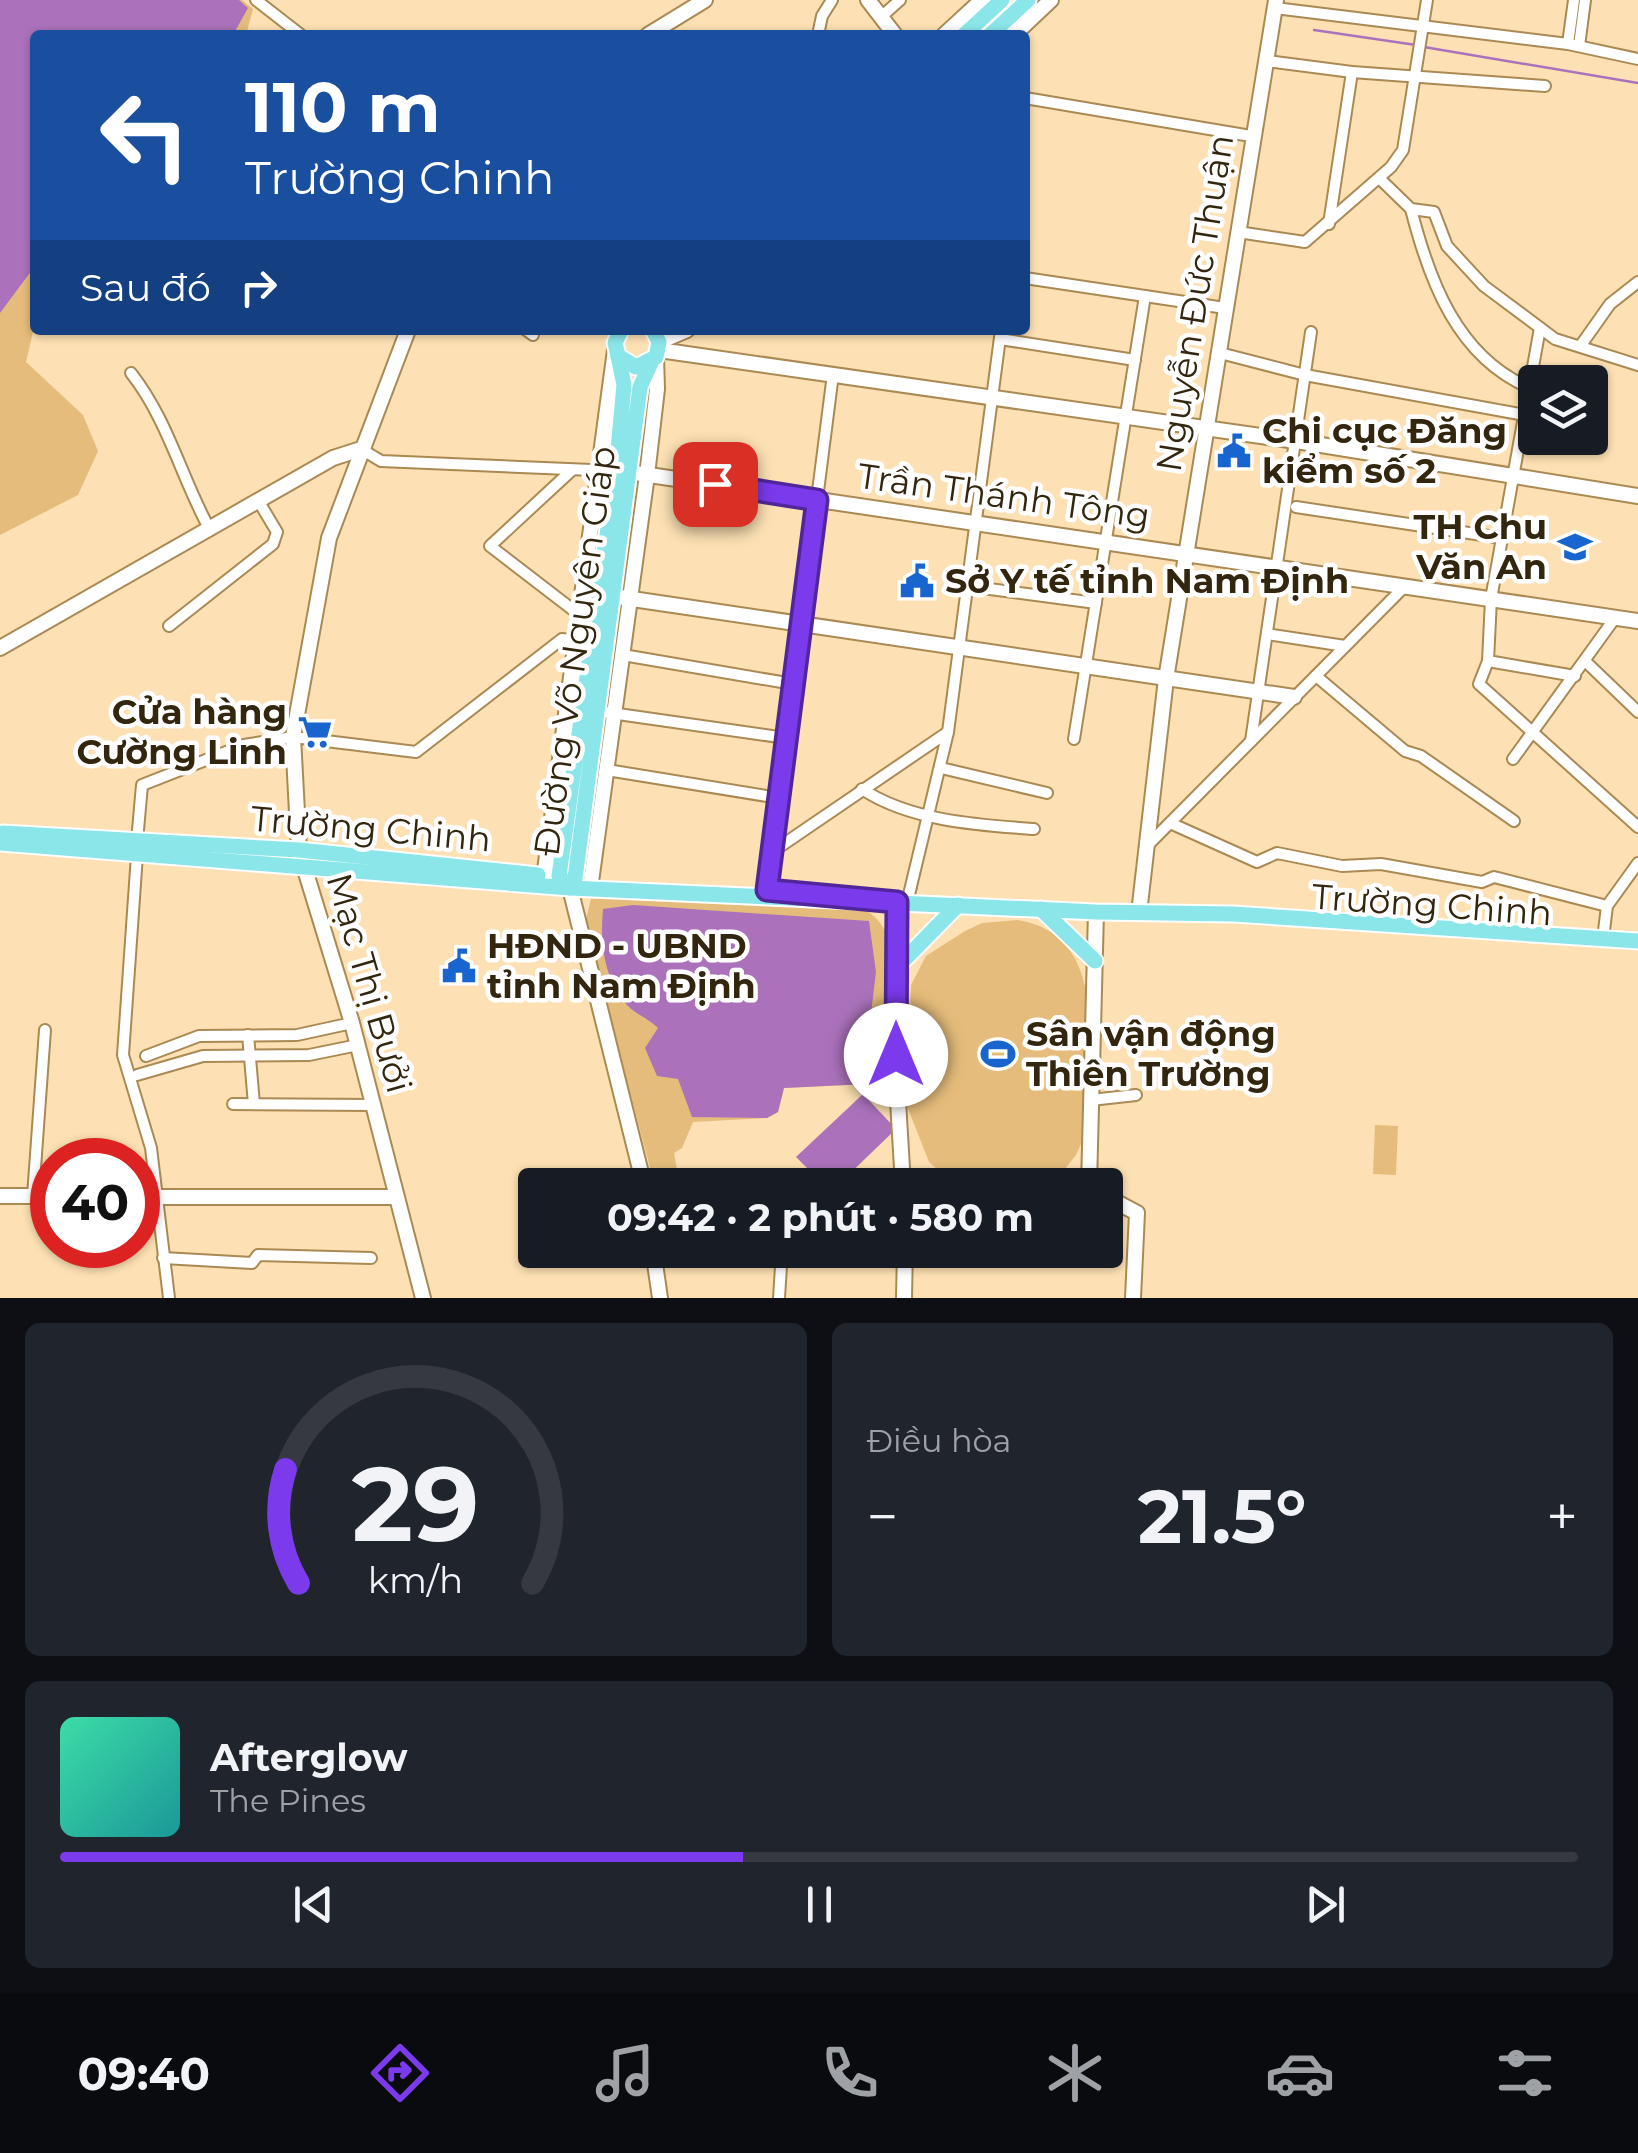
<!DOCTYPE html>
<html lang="vi">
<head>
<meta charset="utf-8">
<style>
	:root { --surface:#171b24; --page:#20242c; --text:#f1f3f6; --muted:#9ea1a6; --line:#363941; --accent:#7c3aed }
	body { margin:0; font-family:Montserrat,sans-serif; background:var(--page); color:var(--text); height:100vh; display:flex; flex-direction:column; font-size:38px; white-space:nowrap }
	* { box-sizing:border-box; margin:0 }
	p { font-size:32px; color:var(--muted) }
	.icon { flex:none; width:55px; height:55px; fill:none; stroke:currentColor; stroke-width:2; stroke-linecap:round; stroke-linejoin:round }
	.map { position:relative; height:1298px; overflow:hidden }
	.sheet { display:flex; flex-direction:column; gap:25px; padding:25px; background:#0d0f14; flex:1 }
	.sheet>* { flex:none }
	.banner { position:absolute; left:30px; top:30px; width:1000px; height:305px; border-radius:10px; box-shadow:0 2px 8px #0004; background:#1a4fa0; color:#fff; overflow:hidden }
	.tools { position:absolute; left:1518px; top:365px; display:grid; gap:20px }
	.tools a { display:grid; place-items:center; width:90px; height:90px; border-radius:10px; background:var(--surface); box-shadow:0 2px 8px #0004; font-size:50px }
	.speed { position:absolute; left:30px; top:1138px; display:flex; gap:20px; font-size:50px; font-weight:700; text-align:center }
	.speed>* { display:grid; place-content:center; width:130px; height:130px; border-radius:50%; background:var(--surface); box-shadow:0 2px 8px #0004; line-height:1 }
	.speed .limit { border:15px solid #d22; background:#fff; color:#111 }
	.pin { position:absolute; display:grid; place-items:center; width:85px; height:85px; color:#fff; margin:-42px; border-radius:20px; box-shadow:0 5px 15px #0006 }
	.me { position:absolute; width:110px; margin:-55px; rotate:0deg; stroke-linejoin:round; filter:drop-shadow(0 0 8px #0008) }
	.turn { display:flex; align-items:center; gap:35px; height:210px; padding:0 50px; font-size:45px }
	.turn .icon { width:130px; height:130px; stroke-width:2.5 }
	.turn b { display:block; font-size:70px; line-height:85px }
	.then { display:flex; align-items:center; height:95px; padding:0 50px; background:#0003; gap:20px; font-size:38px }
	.big { font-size:75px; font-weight:700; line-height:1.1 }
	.sheet .tile { flex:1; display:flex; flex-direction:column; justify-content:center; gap:15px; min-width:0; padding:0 35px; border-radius:15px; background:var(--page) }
	.sheet .dial { align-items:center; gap:0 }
	.dial svg { height:260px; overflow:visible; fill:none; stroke:var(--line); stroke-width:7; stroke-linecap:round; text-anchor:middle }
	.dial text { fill:var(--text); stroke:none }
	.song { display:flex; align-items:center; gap:30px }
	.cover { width:120px; height:120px; border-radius:15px; background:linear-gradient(135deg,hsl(160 70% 55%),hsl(180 70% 35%)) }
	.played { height:10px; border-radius:5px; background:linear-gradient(90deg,var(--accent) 45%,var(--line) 45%) }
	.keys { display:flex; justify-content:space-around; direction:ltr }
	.heat { display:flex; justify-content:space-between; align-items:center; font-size:55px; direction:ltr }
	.sheet .tiles { flex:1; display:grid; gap:25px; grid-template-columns:1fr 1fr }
	.tile:last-child { grid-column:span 2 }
	.trip { position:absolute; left:518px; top:1168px; width:605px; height:100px; border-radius:10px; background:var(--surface); box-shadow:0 2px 8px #0004; font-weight:700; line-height:100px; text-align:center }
	.tabs { display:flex; height:160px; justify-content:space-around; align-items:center; background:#090b0e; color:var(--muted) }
	.tabs .icon { width:70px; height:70px }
	.tabs .active { color:var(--accent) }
	.tabs b { font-size:45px; color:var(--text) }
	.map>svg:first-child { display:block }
	.green { fill:#e5bc7b }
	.water { fill:#ab72bb }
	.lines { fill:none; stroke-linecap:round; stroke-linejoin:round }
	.stream { stroke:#ab72bb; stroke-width:2.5 }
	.street-casing { stroke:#aa8953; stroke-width:14 }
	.secondary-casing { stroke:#aa8953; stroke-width:18 }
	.primary-casing { stroke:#fff; stroke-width:19 }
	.street { stroke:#fff; stroke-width:10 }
	.secondary { stroke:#fff; stroke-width:14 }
	.primary { stroke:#8be6e9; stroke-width:15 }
	.route-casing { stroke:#51269a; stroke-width:25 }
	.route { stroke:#7c3aed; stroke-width:18 }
	.labels { text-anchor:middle; stroke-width:9; stroke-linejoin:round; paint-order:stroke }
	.street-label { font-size:35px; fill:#33260f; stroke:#fff }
	.poi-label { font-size:35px; font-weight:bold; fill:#33260f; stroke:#fff; text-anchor:start }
</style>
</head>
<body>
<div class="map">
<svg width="1638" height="1298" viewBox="0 0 1638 1298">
	<rect width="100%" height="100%" fill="#fde1b4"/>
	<!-- green -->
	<g class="green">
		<polygon points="0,0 242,0 253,9 246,35 35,35 35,323 26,362 83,415 98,451 78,495 0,535"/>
		<path d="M607,893l260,18c48,31 19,116 11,163l-11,10 -83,4 -6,24 -11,6 -74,4 -11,26 -8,5 5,28 -26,-2 -68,-256 6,-24z"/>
		<path d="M1017,920c99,14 70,148 67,217l-8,18 -24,30h-97l-26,-23 -22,-56 4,-121 15,-29 39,-25 17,-8z"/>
		<polygon points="1375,1125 1398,1126 1396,1175 1373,1174"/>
	</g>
	<!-- water -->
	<g class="water">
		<polygon points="0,0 239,0 248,8 233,35 35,35 35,266 0,313"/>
		<path d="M633,905l236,16 7,51 -8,67 8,24 -9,21 -83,4 -6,24 -11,6 -75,-1 -14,-38 -21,-3 -12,-28 13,-20c-10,-10 -23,-14 -31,-23 -24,-28 -27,-63 -24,-96z"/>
		<polygon points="863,1094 896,1129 838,1185 824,1185 796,1157"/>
	</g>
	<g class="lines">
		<!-- stream -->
		<g class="stream">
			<polyline points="1314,30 1416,45"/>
			<polyline points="1424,47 1638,83"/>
		</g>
		<!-- street casing -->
		<g class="street-casing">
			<g id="street">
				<polyline points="256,0 301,35"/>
				<polyline points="1275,8 1568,44 1638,59"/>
				<polyline points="881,17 900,0"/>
				<polyline points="818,35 822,16 832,0"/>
				<polyline points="1568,44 1574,0"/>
				<polyline points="1579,46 1585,0"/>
				<polyline points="1267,61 1352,72 1545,86"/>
				<polyline points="1025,98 1251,136"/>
				<polyline points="1379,178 1411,209 1434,212 1447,246 1484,286 1555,339 1638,365"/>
				<path d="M1411,209c18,71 46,148 119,179"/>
				<polyline points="1329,224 1352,72"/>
				<polyline points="1238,232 1305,242 1391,167 1403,150 1427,0"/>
				<polyline points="1025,278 1225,308"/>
				<polyline points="1540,328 1491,599 1488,661 1575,676"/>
				<polyline points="526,330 533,335"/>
				<polyline points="1000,339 1135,360"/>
				<polyline points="1581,345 1610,304 1638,282"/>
				<polyline points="1220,353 1305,375 1525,415"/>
				<path d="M131,373c37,47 50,104 79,157"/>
				<polyline points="361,449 381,461 616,471"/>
				<polyline points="572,470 490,546 581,616"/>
				<polyline points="1296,507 1502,538"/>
				<polyline points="967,586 1096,603"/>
				<polyline points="169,626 273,544 277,532 259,502"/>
				<polyline points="1267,634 1345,646"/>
				<polyline points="623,655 793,684"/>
				<polyline points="1488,661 1479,684 1638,827"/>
				<polyline points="1585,661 1638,712"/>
				<polyline points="1316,676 1405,751 1421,756 1514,821"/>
				<polyline points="597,711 786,738"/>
				<polyline points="1074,739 1145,296"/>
				<polyline points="1251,741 1311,332"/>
				<polyline points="1513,759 1615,618"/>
				<polyline points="941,768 1047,793"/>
				<polyline points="607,770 779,798"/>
				<path d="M862,789c48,32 116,36 172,40"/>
				<polyline points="1170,823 1257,862 1277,853 1342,866 1381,864 1482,882 1494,877 1607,906"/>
				<polyline points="137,841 142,785 244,745 293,737 416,752 562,639 582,641"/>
				<polyline points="1145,848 1406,585"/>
				<polyline points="772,852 948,732"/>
				<polyline points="137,855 123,1055 151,1148 169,1298"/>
				<polyline points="767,890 833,374"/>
				<polyline points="907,903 948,732 1001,330"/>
				<polyline points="1603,939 1607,906 1638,863"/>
				<polyline points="248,1035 254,1104"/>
				<polyline points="146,1056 199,1036 297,1035 352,1023"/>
				<polyline points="137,1075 203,1056 309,1055 358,1045"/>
				<polyline points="1091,1100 1136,1095"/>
				<polyline points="233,1104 374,1105"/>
				<polyline points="643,1183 774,1179"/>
				<polyline points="33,1196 45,1030"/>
				<polyline points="163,1258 252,1263 258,1255 371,1258"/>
				<polyline points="779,1298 782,1250"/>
			</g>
		</g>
		<!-- secondary casing -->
		<g class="secondary-casing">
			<g id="secondary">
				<polyline points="868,0 895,35"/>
				<polyline points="648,35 705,0"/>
				<polyline points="944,35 982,0"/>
				<polyline points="1014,35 1051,0"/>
				<polyline points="408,330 329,538 293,737 299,850 352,1023 423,1298"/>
				<polyline points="659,342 687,330"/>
				<polyline points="659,350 1296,441 1638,496"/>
				<polyline points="622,471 1638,621"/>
				<polyline points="612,596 1294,697"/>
				<polyline points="0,648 333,458 361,449"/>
				<polyline points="543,885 615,350"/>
				<polyline points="570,888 644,1185"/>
				<polyline points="590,889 647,475 657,389 656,357"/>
				<polyline points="897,902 897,1084 903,1185"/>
				<polyline points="1139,913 1166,679 1276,0"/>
				<polyline points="1089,1185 1096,912"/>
				<polyline points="0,1196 52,1196"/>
				<polyline points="1105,1196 1137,1213 1133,1298"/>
				<polyline points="138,1197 396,1197"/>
				<polyline points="653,1250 660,1298"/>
				<polyline points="904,1298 905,1250"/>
			</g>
		</g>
		<!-- primary casing -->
		<g class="primary-casing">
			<g id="primary">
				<polyline points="964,35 1002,0"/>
				<polyline points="990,35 1028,0"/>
				<polyline points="621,330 615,343 618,356 636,367 656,357 659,342 653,330"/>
				<polyline points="618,356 624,385 616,471 559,876 570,888 575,878 640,387 651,363"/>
				<polyline points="3,833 299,850 538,875"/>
				<polyline points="0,843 570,888 1096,912 1233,914 1638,941"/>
				<polyline points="1041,909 1095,961"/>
				<polyline points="899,965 958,905"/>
			</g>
		</g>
		<!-- street -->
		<use href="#street" class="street"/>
		<!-- secondary -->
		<use href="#secondary" class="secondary"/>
		<!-- primary -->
		<use href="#primary" class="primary"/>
	</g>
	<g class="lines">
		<!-- route casing -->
		<g class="route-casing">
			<polyline id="route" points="715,484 817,500 767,890 897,902 896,1055"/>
		</g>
		<!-- route -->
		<use href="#route" class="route"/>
	</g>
	<!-- icons -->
	<defs>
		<g id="civic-bare" transform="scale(2.7)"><path d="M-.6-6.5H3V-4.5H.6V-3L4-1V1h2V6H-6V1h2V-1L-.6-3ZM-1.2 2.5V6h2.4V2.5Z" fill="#1865cf" stroke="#fff" stroke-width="2.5" paint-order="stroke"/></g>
		<g id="school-bare" transform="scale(2.7)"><path d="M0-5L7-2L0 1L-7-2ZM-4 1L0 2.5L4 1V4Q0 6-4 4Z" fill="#1865cf" stroke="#fff" stroke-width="2.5" paint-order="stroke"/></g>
		<g id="supermarket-bare" transform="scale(2.7)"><path d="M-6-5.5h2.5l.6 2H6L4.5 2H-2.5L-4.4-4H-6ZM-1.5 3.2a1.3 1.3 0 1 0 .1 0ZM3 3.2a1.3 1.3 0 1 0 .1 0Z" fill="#1865cf" stroke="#fff" stroke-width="2.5" paint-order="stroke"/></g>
		<g id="stadium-bare" transform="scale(2.7)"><path d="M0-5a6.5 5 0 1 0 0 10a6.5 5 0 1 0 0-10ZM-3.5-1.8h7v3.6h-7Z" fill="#1865cf" stroke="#fff" stroke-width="2.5" paint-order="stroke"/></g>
	</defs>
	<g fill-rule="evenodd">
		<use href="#civic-bare" x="1234" y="451"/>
		<use href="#school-bare" x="1575" y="547"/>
		<use href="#civic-bare" x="917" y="581"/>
		<use href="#supermarket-bare" x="315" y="732"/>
		<use href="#civic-bare" x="459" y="966"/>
		<use href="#stadium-bare" x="998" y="1054"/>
	</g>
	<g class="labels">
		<!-- street labels -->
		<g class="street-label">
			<text transform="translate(1195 303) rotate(-81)" y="12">Nguyễn Đức Thuận</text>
			<text transform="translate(1004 496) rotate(8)" y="12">Trần Thánh Tông</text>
			<text transform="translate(575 651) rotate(-82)" y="12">Đường Võ Nguyên Giáp</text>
			<text transform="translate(371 829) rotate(5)" y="12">Trường Chinh</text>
			<text transform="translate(1432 905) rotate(4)" y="12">Trường Chinh</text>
			<text transform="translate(369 983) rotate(74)" y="12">Mạc Thị Bưởi</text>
		</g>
		<!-- poi labels -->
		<g class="poi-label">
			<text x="1262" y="443">Chi cục Đăng<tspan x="1262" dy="40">kiểm số 2</tspan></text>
			<text x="1547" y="539" text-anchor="end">TH Chu<tspan x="1547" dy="40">Văn An</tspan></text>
			<text x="945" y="593">Sở Y tế tỉnh Nam Định</text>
			<text x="287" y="724" text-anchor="end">Cửa hàng<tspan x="287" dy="40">Cường Linh</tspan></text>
			<text x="487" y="958">HĐND - UBND<tspan x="487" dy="40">tỉnh Nam Định</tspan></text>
			<text x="1026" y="1046">Sân vận động<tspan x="1026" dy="40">Thiên Trường</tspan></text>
		</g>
	</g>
</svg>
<div class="tools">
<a><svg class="icon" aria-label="layers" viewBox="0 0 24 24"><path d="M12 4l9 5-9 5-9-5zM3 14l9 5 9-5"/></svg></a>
</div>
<div class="speed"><div class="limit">40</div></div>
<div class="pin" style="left:715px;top:484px;background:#d93025"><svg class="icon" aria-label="arrive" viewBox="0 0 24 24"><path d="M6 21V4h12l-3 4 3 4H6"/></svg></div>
<svg class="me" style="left:896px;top:1055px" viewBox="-20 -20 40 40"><circle r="19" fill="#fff"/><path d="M0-13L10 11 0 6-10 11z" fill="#7c3aed"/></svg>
<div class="trip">09:42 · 2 phút · 580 m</div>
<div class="banner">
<div class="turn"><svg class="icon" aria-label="left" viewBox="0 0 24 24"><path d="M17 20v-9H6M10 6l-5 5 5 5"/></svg><div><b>110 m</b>Trường Chinh</div></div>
<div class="then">Sau đó<svg class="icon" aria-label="right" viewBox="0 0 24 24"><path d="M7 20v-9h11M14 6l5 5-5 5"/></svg></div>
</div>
</div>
<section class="sheet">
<div class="tiles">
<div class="tile dial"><svg viewBox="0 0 100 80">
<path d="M14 69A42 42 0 1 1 86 69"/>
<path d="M14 69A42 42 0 0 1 10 34" stroke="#7c3aed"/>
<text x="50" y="56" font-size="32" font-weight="700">29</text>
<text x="50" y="72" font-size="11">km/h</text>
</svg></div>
<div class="tile"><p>Điều hòa</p>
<div class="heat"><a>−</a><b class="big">21.5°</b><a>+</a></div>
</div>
<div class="tile">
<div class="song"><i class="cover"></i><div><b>Afterglow</b><p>The Pines</p></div></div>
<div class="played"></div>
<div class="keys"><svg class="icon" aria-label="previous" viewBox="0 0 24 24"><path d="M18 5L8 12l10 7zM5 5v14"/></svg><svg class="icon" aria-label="pause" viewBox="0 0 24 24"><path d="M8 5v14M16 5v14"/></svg><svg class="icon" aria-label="next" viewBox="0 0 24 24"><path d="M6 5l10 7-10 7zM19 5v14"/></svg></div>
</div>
</div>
</section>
<nav class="tabs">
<b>09:40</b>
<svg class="icon active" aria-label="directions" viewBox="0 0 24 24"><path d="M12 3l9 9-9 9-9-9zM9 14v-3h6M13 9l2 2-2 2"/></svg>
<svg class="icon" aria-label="music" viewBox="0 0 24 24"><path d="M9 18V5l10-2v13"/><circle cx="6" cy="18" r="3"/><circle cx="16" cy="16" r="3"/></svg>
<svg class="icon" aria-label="phone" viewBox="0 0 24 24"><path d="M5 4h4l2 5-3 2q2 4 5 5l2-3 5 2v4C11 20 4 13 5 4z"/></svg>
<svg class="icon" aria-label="climate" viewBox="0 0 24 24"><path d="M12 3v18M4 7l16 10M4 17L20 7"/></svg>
<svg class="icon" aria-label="car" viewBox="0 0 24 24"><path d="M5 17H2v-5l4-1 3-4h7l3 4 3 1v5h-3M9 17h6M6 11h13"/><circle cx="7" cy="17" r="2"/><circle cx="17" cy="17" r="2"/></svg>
<svg class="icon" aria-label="filters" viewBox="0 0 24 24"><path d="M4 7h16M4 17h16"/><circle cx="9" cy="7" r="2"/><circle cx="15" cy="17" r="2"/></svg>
</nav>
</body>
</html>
